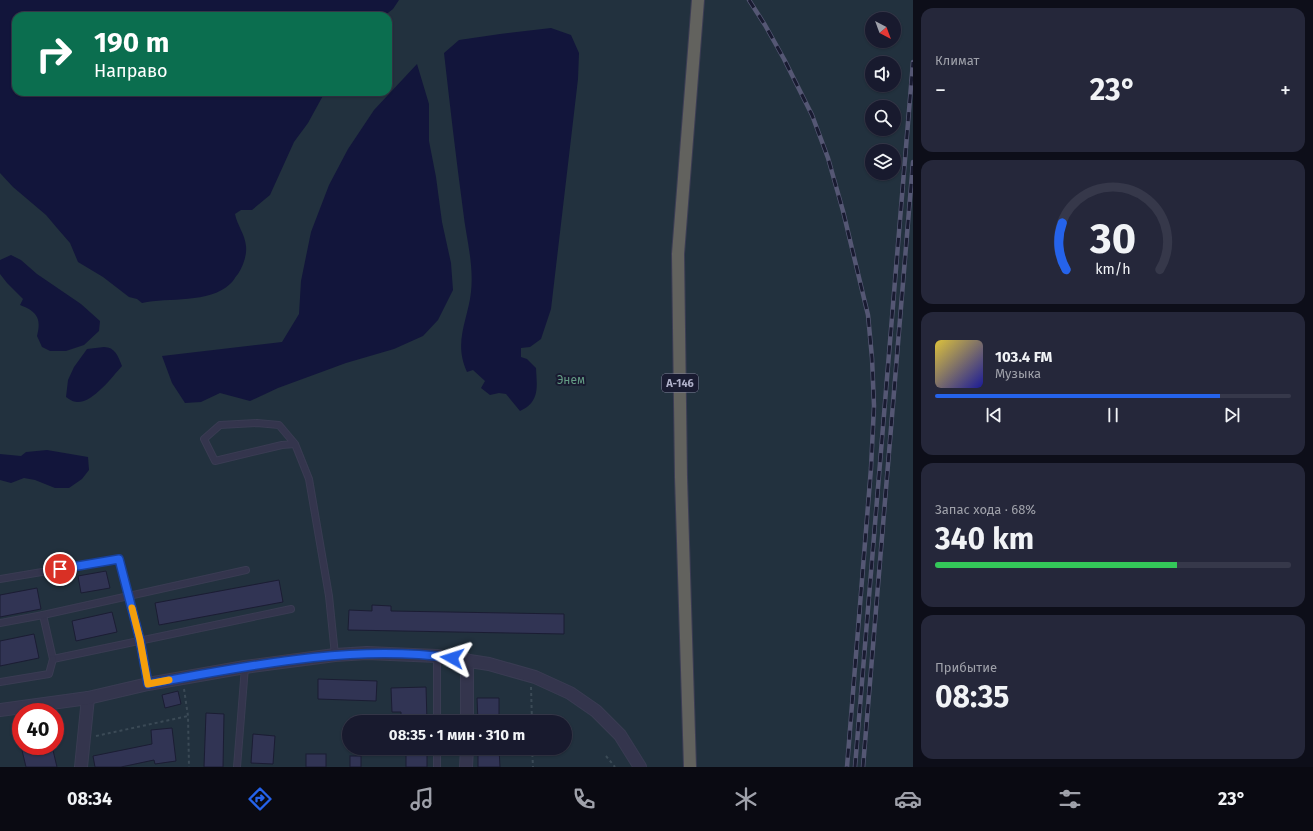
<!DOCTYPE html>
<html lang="ru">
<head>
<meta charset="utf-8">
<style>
	:root { --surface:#181a2e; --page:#25273a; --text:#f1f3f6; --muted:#9fa1aa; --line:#36384a; --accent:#2563eb }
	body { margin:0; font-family:"Fira Sans",sans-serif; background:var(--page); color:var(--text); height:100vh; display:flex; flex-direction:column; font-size:15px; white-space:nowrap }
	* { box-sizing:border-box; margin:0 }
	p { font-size:13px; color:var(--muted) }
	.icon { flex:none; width:22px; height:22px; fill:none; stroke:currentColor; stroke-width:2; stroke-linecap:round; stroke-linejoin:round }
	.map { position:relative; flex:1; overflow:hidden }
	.side { display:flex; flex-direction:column; gap:8px; padding:8px; background:#0d0e19; width:400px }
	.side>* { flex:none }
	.hud { position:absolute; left:12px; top:12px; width:380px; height:84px; border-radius:12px; box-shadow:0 1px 3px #0004,0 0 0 1px var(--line); background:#0b6e4f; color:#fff; overflow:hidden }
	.needle { width:26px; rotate:139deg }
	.tools { position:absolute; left:865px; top:12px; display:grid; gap:8px }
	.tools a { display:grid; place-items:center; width:36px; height:36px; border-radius:50%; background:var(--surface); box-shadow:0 1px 3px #0004,0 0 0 1px var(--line); font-size:20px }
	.speed { position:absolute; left:12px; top:703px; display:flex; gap:8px; font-size:20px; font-weight:700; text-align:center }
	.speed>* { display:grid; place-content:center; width:52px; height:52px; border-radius:50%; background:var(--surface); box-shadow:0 1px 3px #0004,0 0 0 1px var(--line); line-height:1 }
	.speed .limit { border:6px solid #d22; background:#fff; color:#111 }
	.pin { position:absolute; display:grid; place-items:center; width:34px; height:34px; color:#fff; margin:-17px; border:2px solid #fff; border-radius:50%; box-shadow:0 1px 4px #0007 }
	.me { position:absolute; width:44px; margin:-22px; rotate:276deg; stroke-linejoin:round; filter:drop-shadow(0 0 3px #0008) }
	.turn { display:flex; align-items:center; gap:14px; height:84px; padding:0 16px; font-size:18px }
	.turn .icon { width:52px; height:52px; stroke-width:2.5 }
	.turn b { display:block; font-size:28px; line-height:34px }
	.big { font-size:30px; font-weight:700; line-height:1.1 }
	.side .widget { flex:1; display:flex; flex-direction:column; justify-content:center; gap:6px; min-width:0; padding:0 14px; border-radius:12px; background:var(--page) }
	.side .dial { align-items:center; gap:0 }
	.dial svg { height:104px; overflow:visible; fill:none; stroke:var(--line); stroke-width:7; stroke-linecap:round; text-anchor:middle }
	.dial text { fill:var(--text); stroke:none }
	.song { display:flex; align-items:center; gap:12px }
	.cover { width:48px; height:48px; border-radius:6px; background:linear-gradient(135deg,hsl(50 70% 55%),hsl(240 70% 35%)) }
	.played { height:4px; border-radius:2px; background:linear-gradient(90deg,var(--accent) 80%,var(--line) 80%) }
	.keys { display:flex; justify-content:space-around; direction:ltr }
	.heat { display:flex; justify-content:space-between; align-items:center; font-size:22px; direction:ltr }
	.charge { height:6px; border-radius:3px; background:linear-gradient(90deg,#34c759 68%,var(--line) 0) }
	.trip { position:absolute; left:342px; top:715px; width:230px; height:40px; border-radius:20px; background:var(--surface); box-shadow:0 1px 3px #0004,0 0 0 1px var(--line); font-weight:700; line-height:40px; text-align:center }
	.menu { display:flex; height:64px; justify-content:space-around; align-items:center; background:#0a0a12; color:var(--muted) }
	.menu .icon { width:28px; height:28px }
	.menu .active { color:var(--accent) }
	.menu b { font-size:18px; color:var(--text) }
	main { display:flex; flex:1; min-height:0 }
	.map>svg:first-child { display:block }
	.green { fill:#22313e; fill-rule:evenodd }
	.water { fill:#12153b }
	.building { fill:#313454; stroke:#1b1d33 }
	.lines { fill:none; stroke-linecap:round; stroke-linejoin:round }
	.service-casing { stroke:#3a3c53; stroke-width:8 }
	.minor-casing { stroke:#3a3c53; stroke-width:14 }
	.tertiary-casing { stroke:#3a3c53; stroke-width:14 }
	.trunk-casing { stroke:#3c3d54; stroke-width:14 }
	.path { stroke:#3b4a56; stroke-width:2; stroke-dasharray:3 3; stroke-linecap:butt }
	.service { stroke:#34354d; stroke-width:6 }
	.minor { stroke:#34354d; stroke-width:12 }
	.tertiary { stroke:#34354d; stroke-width:12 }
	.trunk { stroke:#62625e; stroke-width:12 }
	.rail-casing { stroke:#555774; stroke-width:4.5 }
	.rail { stroke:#191b31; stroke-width:3; stroke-dasharray:9; stroke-linecap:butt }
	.route-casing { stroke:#184099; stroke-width:10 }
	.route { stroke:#2563eb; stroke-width:7 }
	.slow { stroke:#f59e0b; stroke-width:7 }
	.labels { text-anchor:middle; stroke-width:4; stroke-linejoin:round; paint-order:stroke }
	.shield { fill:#191b31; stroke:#82839b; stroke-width:1 }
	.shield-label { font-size:11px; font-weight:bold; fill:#afb0c9 }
	.park-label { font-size:12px; fill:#649c84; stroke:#191b31 }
</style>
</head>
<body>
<main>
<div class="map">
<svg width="913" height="767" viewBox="0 0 913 767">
	<rect width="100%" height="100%" fill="#20223d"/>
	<!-- green -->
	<path class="green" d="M0,0h913v767h-913zM16,16h372v76h-372zM872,19h22v22h-22zM872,63h22v22h-22zM872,107h22v22h-22zM872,151h22v22h-22zM21,712h34v34h-34zM349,722h216v26h-216z"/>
	<!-- water -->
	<g class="water">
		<path d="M0,0h399l-6,9 -9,7h-368v76h309l-17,31 -14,19 -24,53 -18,15h-11l-6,4c2,11 10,20 11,32 1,10 -3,20 -8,28 -3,3 -5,8 -8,10 -21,20 -61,13 -88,19l-5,-4 -8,-2 -26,-20 -25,-15 -8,-19 -13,-15 -11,-13 -33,-28 -13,-14z"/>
		<path d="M551,28l20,7 8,18 -1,26 -27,230 -10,30 -11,8 -9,1v9l6,2 9,9c1,19 4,34 -16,43l-14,-17 -7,-1 -9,2 -9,-7 4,-7 -12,-11 -6,2c-14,-30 1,-52 4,-80 3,-29 -5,-54 -8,-82 -7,-52 -13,-104 -19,-157l15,-13 41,-6z"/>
		<polygon points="417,64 429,104 429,141 436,177 442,222 451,263 453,290 438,320 423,336 394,349 346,363 278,388 250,401 220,393 201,402 185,403 172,383 162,356 282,342 299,314 301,281 311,232 329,185 348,149 374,110"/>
		<path d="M11,255l10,5 16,14 44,30 19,17 -1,10 -15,14 -18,6h-16l-8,-4 -5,-11c5,-18 -1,-25 -17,-31l3,-6 -16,-16 -7,-9v-14z"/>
		<path d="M104,347c11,0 14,9 18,19 -10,11 -29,37 -45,36 -4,0 -8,-3 -11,-5l2,-17 6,-13 13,-18z"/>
		<polygon points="47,450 88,457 89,470 82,479 69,488 55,488 35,480 24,478 11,483 0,480 0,454 21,456 26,452"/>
	</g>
	<!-- building -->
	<g class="building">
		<polygon points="106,571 110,588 81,593 78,576"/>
		<polygon points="279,580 283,602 159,625 155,603"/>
		<polygon points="37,588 41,609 0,617 0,595"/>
		<polygon points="372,605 391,606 391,611 564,614 564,634 348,630 349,610 372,611"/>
		<polygon points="112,612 117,632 76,641 72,621"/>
		<polygon points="34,634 39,658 0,666 0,641"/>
		<polygon points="318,679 377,681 376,701 318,699"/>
		<polygon points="426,687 427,721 401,721 401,712 392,712 391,688"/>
		<polygon points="178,691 181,704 165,708 162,695"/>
		<polygon points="477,698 499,698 499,722 478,722"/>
		<polygon points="206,713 224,714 223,767 204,767"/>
		<polygon points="172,728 176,761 155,764 154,760 121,767 95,767 93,756 152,744 151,730"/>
		<polygon points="253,734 275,736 273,764 251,763"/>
		<polygon points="21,746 52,746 57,767 26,767"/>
		<rect x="406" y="748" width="21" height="19"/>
		<polygon points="478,748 499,748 500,767 478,767"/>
		<rect x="306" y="754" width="20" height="13"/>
		<rect x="350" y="756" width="11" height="11"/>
	</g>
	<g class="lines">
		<!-- service casing -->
		<g class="service-casing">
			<g id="service">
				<polyline points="295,444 279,425 257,423 220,425 204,439 215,461 282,445 295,444 309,479 329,596 335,655"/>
				<polyline points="0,579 119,559 140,640 148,684"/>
				<polyline points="43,615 53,659 291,609"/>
				<polyline points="0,623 43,615 246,570"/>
				<polyline points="0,682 49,674 53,659"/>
				<polyline points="437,722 437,656"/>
				<polyline points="237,767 245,667"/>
				<polyline points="437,767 437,748"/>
			</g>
		</g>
		<!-- minor casing -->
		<g class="minor-casing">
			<g id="minor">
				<polyline points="467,722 467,660"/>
				<polyline points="81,767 88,698"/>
				<polyline points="466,767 467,748"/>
			</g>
		</g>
		<!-- tertiary casing -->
		<g class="tertiary-casing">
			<polyline id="tertiary" points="0,710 88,698 148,684 245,667 335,655 367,653 437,656 489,664 535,677 570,693 596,711 620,735 640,767"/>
		</g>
		<!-- trunk casing -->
		<g class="trunk-casing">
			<polyline id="trunk" points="690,767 681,477 678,254 698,0"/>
		</g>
		<!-- path -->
		<g class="path">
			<polyline points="531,687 532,722"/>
			<polyline points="184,689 188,716 189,767"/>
			<polyline points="96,736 188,716"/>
			<polyline points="532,748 533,767"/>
			<polyline points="606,756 615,767"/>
		</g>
		<!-- service -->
		<use href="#service" class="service"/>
		<!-- minor -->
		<use href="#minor" class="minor"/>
		<!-- tertiary -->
		<use href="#tertiary" class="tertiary"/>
		<!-- trunk -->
		<use href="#trunk" class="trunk"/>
		<!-- rail casing -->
		<g class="rail-casing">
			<g id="rail">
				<polyline points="749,0 765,25 784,59 812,115 828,158 843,211 868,315 872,358 874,406 871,468 847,767"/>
				<polyline points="855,767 913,62"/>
				<polyline points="863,767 913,162"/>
			</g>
		</g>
		<!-- rail -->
		<use href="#rail" class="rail"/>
	</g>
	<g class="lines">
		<!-- route casing -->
		<g class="route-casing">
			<path id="route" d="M60,569l59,-10 21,81 8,44c100,-18 202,-40 304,-26"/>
		</g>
		<!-- route -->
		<use href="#route" class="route"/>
		<!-- slow -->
		<polyline class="slow" points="132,608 140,640 148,684 169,680"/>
	</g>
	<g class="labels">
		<!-- shield labels -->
		<rect class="shield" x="662" y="374" width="36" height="18" rx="3"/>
		<g class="shield-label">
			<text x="680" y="387">А-146</text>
		</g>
		<!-- park labels -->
		<g class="park-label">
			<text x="571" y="384">Энем</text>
		</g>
	</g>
</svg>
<div class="tools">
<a><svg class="needle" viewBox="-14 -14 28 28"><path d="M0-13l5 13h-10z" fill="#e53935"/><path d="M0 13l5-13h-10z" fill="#9fa1aa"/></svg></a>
<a><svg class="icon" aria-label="sound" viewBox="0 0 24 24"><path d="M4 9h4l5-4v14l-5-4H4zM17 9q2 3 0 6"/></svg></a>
<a><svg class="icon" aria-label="search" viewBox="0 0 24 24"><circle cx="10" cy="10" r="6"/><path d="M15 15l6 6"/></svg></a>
<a><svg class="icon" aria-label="layers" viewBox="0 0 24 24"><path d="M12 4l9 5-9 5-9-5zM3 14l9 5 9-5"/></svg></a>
</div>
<div class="speed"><div class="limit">40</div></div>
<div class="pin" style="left:60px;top:569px;background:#d93025"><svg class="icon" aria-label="arrive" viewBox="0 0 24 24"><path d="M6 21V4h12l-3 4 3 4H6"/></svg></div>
<svg class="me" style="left:452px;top:658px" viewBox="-20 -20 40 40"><path d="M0-17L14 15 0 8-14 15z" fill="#2563eb" stroke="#fff" stroke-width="4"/></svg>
<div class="trip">08:35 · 1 мин · 310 m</div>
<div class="hud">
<div class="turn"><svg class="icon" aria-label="right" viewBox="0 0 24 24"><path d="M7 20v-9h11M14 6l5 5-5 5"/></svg><div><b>190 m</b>Направо</div></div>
</div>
</div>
<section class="side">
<div class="widget"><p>Климат</p>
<div class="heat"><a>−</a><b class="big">23°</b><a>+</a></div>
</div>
<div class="widget dial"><svg viewBox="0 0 100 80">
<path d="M14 69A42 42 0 1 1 86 69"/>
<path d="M14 69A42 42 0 0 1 11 33" stroke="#2563eb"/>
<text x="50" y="56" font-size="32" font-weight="700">30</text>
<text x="50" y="72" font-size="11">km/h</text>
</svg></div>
<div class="widget">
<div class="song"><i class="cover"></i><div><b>103.4 FM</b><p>Музыка</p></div></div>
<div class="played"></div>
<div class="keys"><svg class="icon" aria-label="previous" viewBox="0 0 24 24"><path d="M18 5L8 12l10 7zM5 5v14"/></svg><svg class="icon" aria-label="pause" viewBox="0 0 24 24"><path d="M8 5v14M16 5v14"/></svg><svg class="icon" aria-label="next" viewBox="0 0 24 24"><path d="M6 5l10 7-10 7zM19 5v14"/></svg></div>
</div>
<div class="widget"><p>Запас хода · 68%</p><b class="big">340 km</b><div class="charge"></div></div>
<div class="widget"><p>Прибытие</p><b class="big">08:35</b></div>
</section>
</main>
<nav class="menu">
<b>08:34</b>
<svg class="icon active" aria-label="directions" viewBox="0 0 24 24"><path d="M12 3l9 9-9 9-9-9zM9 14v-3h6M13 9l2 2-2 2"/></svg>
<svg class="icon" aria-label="music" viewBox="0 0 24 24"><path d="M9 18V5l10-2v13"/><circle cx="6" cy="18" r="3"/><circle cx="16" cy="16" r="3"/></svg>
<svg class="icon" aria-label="phone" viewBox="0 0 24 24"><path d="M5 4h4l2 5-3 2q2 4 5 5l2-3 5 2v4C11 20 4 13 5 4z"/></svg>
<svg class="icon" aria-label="climate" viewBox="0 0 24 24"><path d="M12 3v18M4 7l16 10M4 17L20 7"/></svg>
<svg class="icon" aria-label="car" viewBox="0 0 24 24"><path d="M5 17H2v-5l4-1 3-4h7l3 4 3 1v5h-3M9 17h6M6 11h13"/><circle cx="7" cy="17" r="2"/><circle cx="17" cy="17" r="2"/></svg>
<svg class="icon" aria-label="filters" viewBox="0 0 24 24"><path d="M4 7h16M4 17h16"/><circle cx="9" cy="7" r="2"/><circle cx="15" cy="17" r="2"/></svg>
<b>23°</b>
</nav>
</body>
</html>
